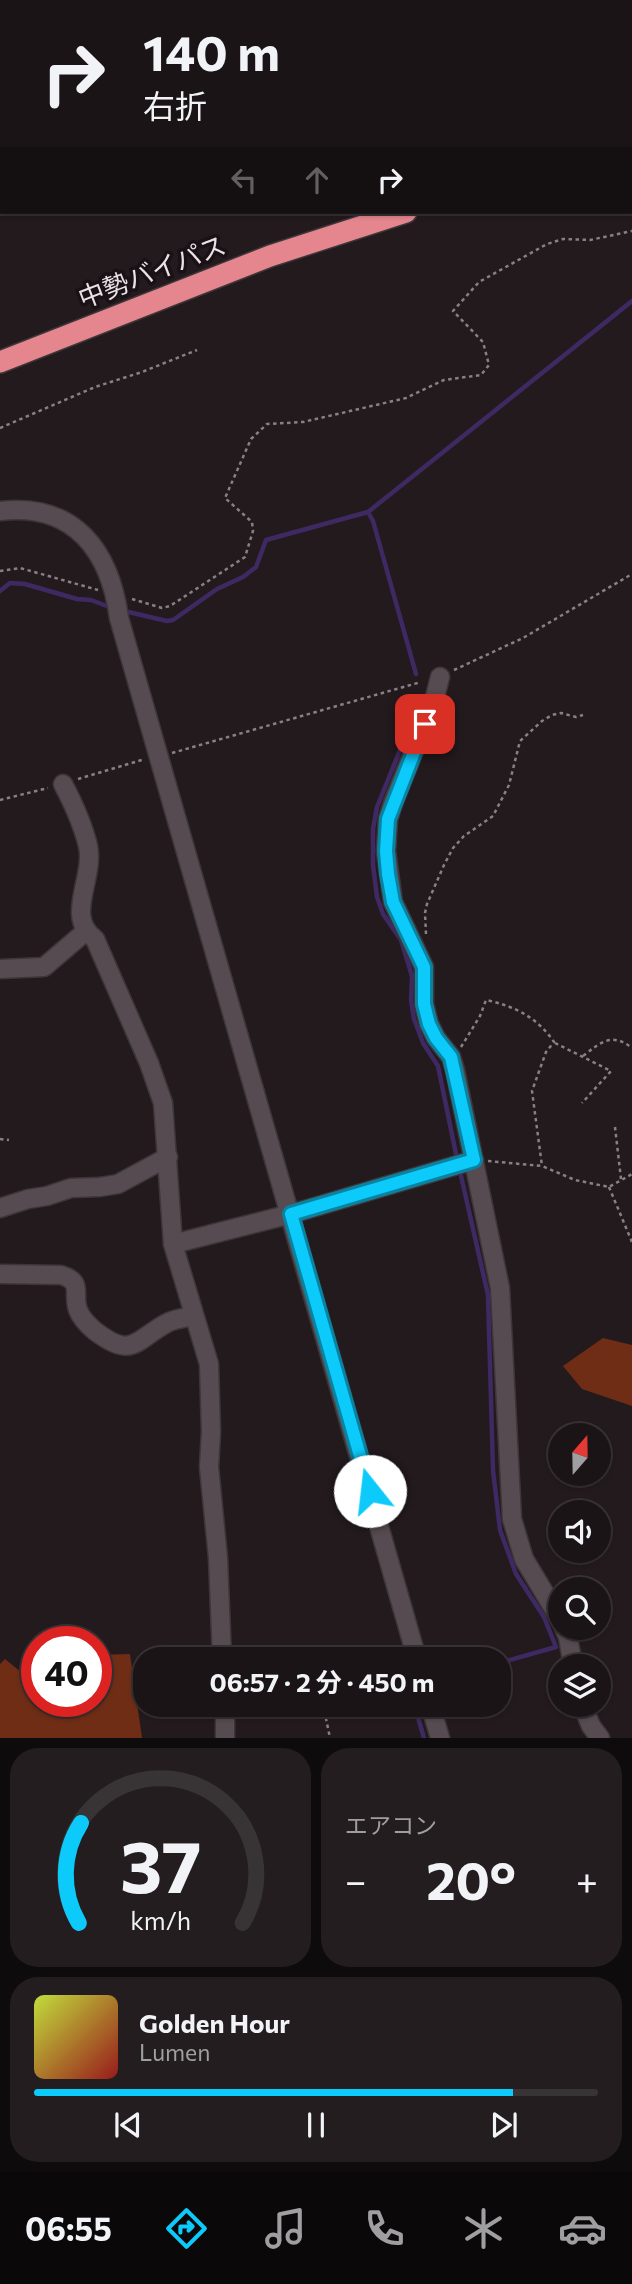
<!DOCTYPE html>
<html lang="ja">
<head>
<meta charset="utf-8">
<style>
	:root { --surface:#1a1416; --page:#231d1f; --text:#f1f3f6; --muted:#9f9ea1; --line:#383335; --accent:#0ccafa }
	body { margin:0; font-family:Commissioner,"Noto Sans JP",sans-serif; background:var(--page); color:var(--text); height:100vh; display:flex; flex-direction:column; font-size:26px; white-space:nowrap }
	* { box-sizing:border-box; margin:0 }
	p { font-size:23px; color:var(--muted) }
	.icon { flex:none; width:38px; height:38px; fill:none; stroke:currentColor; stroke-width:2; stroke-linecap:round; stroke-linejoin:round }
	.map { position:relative; height:1738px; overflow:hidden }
	.panel { display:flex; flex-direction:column; gap:10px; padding:10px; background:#0e0b0c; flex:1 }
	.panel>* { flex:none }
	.top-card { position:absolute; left:0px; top:0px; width:634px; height:214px; box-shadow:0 2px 5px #0004,0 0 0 2px var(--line); background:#1a1416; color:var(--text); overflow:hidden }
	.needle { width:46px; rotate:20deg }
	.fabs { position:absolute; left:548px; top:1423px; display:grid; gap:14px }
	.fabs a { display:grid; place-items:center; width:63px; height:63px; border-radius:50%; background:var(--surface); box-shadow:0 2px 5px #0004,0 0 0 2px var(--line); font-size:35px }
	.speed { position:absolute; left:21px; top:1626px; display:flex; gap:14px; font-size:35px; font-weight:700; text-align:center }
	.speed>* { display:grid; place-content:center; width:91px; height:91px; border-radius:50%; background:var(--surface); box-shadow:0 2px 5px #0004,0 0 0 2px var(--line); line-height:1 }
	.speed .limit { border:10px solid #d22; background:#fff; color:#111 }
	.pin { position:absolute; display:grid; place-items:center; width:60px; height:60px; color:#fff; margin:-30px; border-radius:14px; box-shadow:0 4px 10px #0006 }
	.me { position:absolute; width:77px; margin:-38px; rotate:344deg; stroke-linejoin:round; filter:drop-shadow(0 0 5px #0008) }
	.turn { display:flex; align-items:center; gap:24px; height:147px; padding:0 28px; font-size:32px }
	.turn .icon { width:91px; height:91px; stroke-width:2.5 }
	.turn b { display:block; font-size:49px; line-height:60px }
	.lanes { display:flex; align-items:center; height:66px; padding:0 28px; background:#0003; justify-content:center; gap:35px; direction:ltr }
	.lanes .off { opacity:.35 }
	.big { font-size:52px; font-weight:700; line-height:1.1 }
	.panel .widget { flex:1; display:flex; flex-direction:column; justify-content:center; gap:10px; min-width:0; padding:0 24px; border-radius:28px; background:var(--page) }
	.panel .dial { align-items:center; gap:0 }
	.dial svg { height:182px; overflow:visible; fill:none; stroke:var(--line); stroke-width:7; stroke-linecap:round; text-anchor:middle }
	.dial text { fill:var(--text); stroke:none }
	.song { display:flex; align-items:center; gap:21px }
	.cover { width:84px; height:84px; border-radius:10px; background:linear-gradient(135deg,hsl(70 70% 55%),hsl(0 70% 35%)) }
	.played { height:7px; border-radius:4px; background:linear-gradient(90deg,var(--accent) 85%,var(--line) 85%) }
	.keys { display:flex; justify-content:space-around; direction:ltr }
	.heat { display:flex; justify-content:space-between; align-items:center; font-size:38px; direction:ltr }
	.panel .tiles { flex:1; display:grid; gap:10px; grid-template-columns:1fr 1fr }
	.widget:last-child { grid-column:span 2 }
	.trip { position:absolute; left:133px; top:1647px; width:378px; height:70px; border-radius:28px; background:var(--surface); box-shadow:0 2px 5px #0004,0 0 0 2px var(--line); font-weight:700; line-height:70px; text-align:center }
	.tab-bar { display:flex; height:112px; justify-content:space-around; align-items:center; background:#0a0809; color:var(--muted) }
	.tab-bar .icon { width:49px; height:49px }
	.tab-bar .current { color:var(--accent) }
	.tab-bar b { font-size:32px; color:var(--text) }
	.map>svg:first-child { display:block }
	.forest { fill:#6f2d15 }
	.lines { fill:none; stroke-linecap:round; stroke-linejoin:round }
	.stream { stroke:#3f2963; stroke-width:4.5 }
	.minor-casing { stroke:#3d3639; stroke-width:21 }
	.highway-casing { stroke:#3d3639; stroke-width:24 }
	.path { stroke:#888184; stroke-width:2.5; stroke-dasharray:3.5 3.5; stroke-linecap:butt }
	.minor { stroke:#564b50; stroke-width:18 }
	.highway { stroke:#e5858e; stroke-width:21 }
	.route-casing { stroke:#0883a2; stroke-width:18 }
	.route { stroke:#0ccafa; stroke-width:12 }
	.labels { text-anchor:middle; stroke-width:7; stroke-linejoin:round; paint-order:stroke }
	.street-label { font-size:26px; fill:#e9e3e6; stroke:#191115 }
</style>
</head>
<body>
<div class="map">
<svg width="632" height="1738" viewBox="0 0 632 1738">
	<rect width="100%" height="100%" fill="#231a1e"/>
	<!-- forest -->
	<g class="forest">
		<polygon points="603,1338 632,1345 632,1406 582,1389 563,1366"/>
		<polygon points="130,1654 142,1738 0,1738 0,1664 5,1659 27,1677 37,1675 37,1701 96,1701 96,1655"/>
	</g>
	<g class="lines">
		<!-- stream -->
		<g class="stream">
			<polyline points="368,512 373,521 416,674"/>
			<polyline points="0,591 10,583 25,584 77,599 91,600 112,608"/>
			<polyline points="124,611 167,621 173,620 217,589 243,577 256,567 266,540 368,512 632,301"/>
			<polyline points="422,696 377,807 373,829 373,865 377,897 383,914 401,940 412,976 411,1000 414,1019 423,1043 438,1066 457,1159"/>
			<polyline points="459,1167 488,1295 493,1470 500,1530 516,1574 544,1617 556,1647 499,1663"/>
			<polyline points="414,1704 424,1738"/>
		</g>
		<!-- minor casing -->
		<g class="minor-casing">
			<g id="minor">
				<polyline points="215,2 216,0"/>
				<polyline points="390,2 391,0"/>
				<path d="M0,511c74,-9 110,40 119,107l298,1041"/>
				<polyline points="440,677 434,701 393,803 388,819 386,851 393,902 424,967 424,1004 429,1024 436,1038 451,1057 455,1070 500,1288 512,1519 524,1559 560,1619"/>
				<path d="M63,784c10,19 20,41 25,62 7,32 -24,71 7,93l54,124 14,40 10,141 36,120 2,68 -2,35 9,91 4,101"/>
				<polyline points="0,969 44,967 85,932"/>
				<polyline points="0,1208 28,1199 47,1196 71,1188 100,1187 118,1184 168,1157"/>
				<polyline points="173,1244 291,1214 474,1160"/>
				<path d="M0,1274l61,1c23,7 11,18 17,35 3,8 11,16 17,21 38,29 40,9 72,-8 7,-4 17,-5 26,-7"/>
				<polyline points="564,1628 568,1637 573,1666"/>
				<polyline points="225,1704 225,1738"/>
				<polyline points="430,1704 440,1738"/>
				<polyline points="582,1704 591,1726 600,1738"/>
			</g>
		</g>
		<!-- highway casing -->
		<g class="highway-casing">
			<g id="highway">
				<polyline points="632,143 632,142"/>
				<polyline points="0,362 270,256 406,212"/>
			</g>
		</g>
		<!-- path -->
		<g class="path">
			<polyline points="0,428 95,387 142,372 197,350"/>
			<polyline points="0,571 20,568 98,590"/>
			<polyline points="132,599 162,608 170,606 245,557 253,531 252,522 225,498 251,439 267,424 303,422 406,398 444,380 481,375 489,365 483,342 453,311 479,282 547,244 563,239 590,240 632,231"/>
			<polyline points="454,670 523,638 632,574"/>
			<polyline points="172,753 421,682"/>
			<polyline points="78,779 145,759"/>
			<polyline points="0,800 48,788"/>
			<polyline points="426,934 425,913 427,904 444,865 453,848 464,836 493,816 509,785 520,741 542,721 552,715 561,713 576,717 583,715"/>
			<polyline points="555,1043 611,1071 582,1103"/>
			<path d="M461,1047l19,-31 6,-16c28,6 51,17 68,42l-8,10 -14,39 10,75"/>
			<path d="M583,1056c18,-14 29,-24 49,-8"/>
			<polyline points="615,1127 621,1179"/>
			<polyline points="0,1139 9,1140"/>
			<polyline points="488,1161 542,1166 575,1180 609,1187 632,1174"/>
			<polyline points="609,1187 632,1242"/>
			<polyline points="323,1704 330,1738"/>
		</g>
		<!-- minor -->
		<use href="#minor" class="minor"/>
		<!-- highway -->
		<use href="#highway" class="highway"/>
	</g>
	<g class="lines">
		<!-- route casing -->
		<g class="route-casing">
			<polyline id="route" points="370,1491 291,1214 474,1160 451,1057 436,1038 429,1024 424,1004 424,967 393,902 388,874 386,851 388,819 425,724"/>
		</g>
		<!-- route -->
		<use href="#route" class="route"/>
	</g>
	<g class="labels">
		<!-- street labels -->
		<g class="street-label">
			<text transform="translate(152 272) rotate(-21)" y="9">中勢バイパス</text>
		</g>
	</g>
</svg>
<div class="fabs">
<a><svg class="needle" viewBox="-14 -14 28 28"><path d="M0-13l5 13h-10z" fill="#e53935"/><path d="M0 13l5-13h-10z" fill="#9f9ea1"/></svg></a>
<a><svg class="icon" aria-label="sound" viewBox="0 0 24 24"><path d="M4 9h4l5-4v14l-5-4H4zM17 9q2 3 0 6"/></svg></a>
<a><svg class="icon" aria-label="search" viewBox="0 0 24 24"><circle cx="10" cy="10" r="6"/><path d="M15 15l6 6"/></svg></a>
<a><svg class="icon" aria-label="layers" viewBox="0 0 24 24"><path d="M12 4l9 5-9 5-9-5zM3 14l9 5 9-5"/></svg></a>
</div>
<div class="speed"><div class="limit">40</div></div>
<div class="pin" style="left:425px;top:724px;background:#d93025"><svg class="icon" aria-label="arrive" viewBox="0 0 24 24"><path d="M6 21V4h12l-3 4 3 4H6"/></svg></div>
<svg class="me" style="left:370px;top:1491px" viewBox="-20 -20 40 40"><circle r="19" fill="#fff"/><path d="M0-13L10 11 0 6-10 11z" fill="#0ccafa"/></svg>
<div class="trip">06:57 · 2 分 · 450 m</div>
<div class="top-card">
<div class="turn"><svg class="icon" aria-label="right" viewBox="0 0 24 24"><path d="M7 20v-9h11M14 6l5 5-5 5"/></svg><div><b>140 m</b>右折</div></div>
<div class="lanes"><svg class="icon off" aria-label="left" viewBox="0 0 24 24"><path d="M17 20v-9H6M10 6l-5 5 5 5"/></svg><svg class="icon off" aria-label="ahead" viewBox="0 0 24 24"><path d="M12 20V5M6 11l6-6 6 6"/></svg><svg class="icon" aria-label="right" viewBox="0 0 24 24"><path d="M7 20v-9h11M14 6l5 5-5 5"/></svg></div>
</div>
</div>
<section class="panel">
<div class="tiles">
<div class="widget dial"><svg viewBox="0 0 100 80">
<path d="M14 69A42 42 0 1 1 86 69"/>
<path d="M14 69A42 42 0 0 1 15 25" stroke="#0ccafa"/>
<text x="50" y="56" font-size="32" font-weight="700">37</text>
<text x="50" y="72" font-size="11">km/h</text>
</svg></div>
<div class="widget"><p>エアコン</p>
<div class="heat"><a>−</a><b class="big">20°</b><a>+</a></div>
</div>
<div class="widget">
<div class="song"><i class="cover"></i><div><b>Golden Hour</b><p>Lumen</p></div></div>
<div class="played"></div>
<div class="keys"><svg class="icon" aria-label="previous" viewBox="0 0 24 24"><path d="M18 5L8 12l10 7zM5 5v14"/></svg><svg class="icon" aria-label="pause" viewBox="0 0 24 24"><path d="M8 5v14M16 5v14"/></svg><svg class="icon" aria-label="next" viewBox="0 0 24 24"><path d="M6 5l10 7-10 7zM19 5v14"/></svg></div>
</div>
</div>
</section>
<nav class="tab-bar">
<b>06:55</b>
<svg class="icon current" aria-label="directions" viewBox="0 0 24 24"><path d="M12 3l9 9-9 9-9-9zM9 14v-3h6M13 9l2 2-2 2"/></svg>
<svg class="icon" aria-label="music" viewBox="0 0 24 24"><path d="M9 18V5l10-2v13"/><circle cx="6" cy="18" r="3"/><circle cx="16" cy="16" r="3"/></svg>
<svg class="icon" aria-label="phone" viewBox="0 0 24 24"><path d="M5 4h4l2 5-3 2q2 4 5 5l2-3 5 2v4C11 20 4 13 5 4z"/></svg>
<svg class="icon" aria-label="climate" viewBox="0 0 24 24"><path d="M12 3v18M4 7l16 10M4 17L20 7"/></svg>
<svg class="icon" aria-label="car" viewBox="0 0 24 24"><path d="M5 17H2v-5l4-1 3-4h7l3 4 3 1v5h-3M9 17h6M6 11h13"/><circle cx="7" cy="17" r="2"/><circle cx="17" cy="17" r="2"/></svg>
</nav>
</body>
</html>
